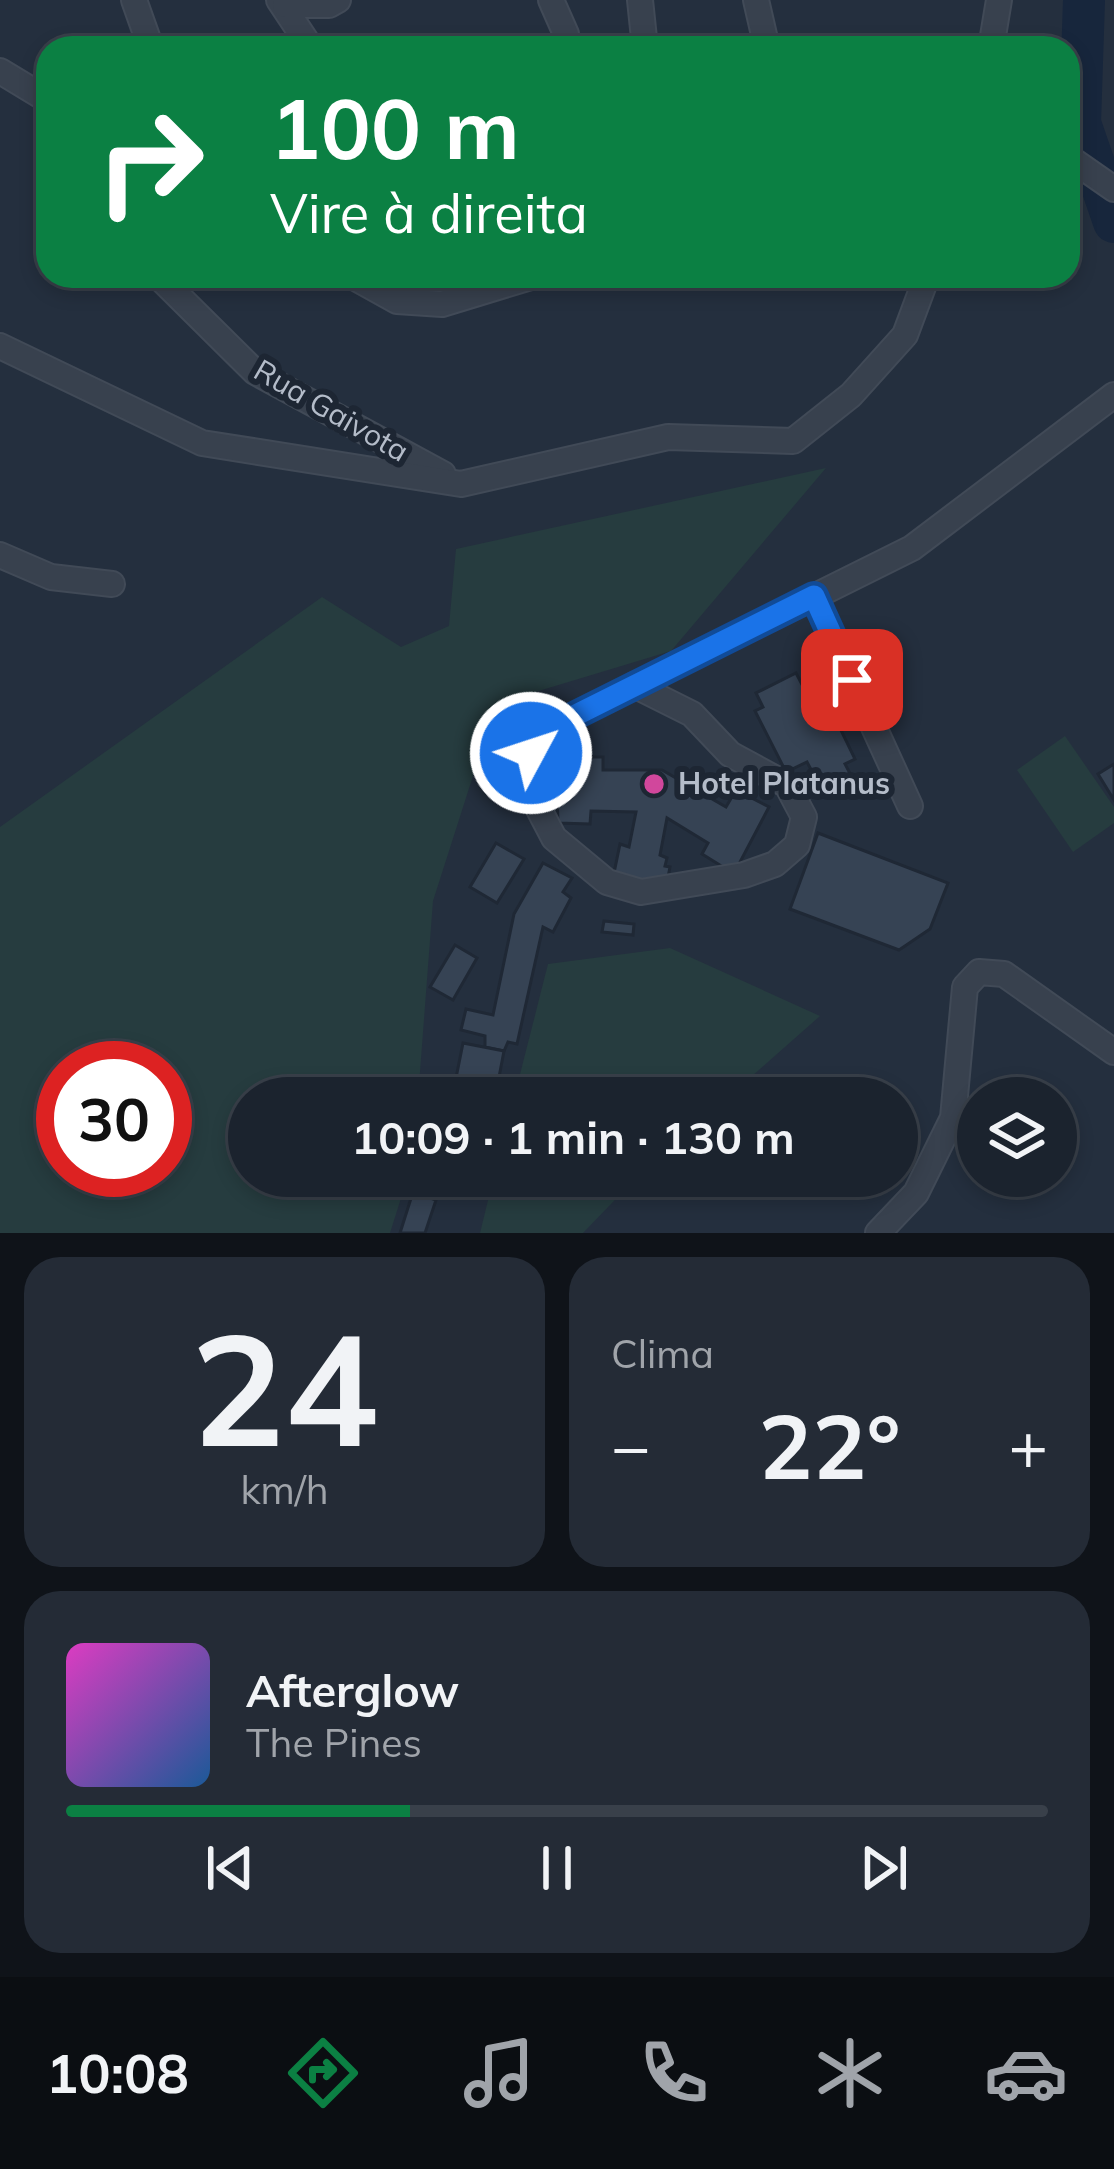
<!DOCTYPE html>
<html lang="pt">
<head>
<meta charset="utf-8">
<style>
	:root { --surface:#1b232e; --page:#242b36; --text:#f1f3f6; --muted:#a0a4aa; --line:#39404a; --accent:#0b8043 }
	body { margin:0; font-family:Mulish,sans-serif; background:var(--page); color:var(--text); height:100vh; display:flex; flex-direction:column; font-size:45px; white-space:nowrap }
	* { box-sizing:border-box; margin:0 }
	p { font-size:39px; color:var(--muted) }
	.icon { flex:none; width:66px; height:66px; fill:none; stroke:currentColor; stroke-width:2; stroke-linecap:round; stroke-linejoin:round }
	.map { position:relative; height:1233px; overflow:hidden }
	.sheet { display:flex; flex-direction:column; gap:24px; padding:24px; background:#0f1319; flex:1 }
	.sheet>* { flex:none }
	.top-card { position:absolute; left:36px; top:36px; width:1044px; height:252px; border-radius:36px; box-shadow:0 6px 18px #0003,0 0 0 3px var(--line); background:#0b8043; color:#fff; overflow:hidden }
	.buttons { position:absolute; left:957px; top:1077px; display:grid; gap:24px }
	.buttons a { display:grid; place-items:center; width:120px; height:120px; border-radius:50%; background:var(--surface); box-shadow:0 6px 18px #0003,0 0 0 3px var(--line); font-size:60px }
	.speed { position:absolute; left:36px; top:1041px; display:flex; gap:24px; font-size:60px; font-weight:700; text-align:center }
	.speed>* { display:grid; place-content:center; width:156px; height:156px; border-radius:50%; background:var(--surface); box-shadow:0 6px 18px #0003,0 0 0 3px var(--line); line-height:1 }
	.speed .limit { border:18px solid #d22; background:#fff; color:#111 }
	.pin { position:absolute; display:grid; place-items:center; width:102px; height:102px; color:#fff; margin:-51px; border-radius:24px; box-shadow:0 6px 18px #0006 }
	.me { position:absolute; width:132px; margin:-66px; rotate:50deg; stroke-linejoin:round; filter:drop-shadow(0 0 9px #0008) }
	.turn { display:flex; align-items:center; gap:42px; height:252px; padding:0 36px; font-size:54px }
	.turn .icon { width:156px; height:156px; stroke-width:2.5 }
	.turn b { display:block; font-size:84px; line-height:102px }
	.big { font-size:90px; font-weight:700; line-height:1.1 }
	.sheet .tile { flex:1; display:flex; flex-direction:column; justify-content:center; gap:18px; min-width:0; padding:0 42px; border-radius:36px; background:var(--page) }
	.sheet .dial { align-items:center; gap:0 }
	.dial b { font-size:156px; line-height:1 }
	.song { display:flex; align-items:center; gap:36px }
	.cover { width:144px; height:144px; border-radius:18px; background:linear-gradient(135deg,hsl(310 70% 55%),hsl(210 70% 35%)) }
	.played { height:12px; border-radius:6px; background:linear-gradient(90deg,var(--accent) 35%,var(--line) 35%) }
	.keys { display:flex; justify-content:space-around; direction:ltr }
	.heat { display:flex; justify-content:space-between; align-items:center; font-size:66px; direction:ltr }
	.sheet .tiles { flex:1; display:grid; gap:24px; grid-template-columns:1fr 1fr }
	.tile:last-child { grid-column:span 2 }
	.trip { position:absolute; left:228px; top:1077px; width:690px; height:120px; border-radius:60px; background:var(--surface); box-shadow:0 6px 18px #0003,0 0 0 3px var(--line); font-weight:700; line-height:120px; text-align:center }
	.menu { display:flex; height:192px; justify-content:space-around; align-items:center; background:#0b0e12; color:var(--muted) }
	.menu .icon { width:84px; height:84px }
	.menu .on { color:var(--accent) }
	.menu b { font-size:54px; color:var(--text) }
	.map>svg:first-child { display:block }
	.green { fill:#263c3f; fill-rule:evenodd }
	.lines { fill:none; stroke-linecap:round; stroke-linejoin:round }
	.river { stroke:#17263c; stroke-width:42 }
	.building { fill:#364354; stroke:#1f2835; stroke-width:3 }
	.minor-casing { stroke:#414a57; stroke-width:28 }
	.minor { stroke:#38414e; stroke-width:24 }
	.route-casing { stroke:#114b97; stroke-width:30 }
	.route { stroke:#1a73e8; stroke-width:21 }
	.hotel-dot { fill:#d1479c; stroke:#1d2633; stroke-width:4.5 }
	.labels { text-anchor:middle; stroke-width:12; stroke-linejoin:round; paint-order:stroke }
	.street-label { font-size:30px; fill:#b4bcc9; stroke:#1d2633 }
	.poi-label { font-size:30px; font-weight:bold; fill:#b4bcc9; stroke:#1d2633; text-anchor:start }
</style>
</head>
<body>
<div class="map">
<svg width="1114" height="1233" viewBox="0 0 1114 1233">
	<rect width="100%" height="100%" fill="#242f3e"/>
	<!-- green -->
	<g class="green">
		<path d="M826,468l-155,183 -175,53 -63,197 -15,197h-169v78h159l-18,57h-390v-406l322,-230 79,50 48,-21 7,-77zM165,1068v102h-102v-102z"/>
		<polygon points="1065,736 1114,807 1114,823 1073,852 1017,770"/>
		<polygon points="670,948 820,1016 727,1098 514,1098 548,964"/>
		<polygon points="494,1176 638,1176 583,1233 480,1233"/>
	</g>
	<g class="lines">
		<!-- river -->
		<polyline class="river" points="1084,0 1080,123 1114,222"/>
	</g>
	<!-- building -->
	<g class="building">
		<polygon points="796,673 809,698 822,691 855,759 845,764 854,781 831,793 821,774 815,777 807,762 786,772 755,711 763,707 756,693"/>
		<polygon points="556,757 603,757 603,770 662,770 726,807 736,790 769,807 739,864 723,867 702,854 708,843 667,818 660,855 667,858 665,866 670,867 667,882 662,886 614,873 620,844 629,847 636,812 591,811 590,824 558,823"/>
		<polygon points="1114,764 1114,800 1098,774"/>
		<polygon points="818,833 948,883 930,929 899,950 790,909"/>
		<polygon points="496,843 524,859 497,903 470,887"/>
		<polygon points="543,863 572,878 563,892 571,898 553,932 543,927 517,1044 508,1042 504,1051 485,1047 485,1036 461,1030 466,1009 493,1015 514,914"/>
		<polygon points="604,921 634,924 633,935 602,932"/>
		<polygon points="455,945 477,958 453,1000 430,987"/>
		<polygon points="463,1043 504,1051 495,1098 452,1098"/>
		<polygon points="453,1176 466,1176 461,1197 449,1193"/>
		<polygon points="413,1192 436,1200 425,1233 400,1233"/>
	</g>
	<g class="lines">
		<!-- minor casing -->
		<g class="minor-casing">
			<g id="minor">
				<polyline points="134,0 151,48"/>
				<polyline points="279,0 311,48"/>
				<polyline points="551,0 566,34 567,48"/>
				<polyline points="640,0 645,48"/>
				<polyline points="756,0 767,48"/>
				<polyline points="285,5 329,5 338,0"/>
				<polyline points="991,48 999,0"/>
				<polyline points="0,71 48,100"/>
				<polyline points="1068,157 1114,189"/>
				<polyline points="158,276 255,372 443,474"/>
				<polyline points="352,276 397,301 442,304 534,276"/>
				<polyline points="0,346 202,443 461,484 668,437 793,441 851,395 905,335 927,276"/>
				<polyline points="0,555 51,577 112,584"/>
				<polyline points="814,596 910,806"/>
				<polyline points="634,685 692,714 730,754 787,785 804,817 797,845 775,864 744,875 641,892 607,882 554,838 532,796 531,753 554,726 912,548 1114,395"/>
				<polyline points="878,1233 916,1193 953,1118 965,987 979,972 1004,974 1114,1052"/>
			</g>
		</g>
		<!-- minor -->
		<use href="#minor" class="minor"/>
	</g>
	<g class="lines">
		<!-- route casing -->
		<g class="route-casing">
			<polyline id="route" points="531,753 554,726 814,596 852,680"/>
		</g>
		<!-- route -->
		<use href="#route" class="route"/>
	</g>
	<!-- markers -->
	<circle class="hotel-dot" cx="654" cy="784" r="12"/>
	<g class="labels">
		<!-- street labels -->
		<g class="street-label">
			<text transform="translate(331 411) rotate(30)" y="10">Rua Gaivota</text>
		</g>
		<!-- poi labels -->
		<g class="poi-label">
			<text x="678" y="794">Hotel Platanus</text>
		</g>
	</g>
</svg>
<div class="buttons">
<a><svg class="icon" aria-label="layers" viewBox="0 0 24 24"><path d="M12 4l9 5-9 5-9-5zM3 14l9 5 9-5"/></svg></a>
</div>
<div class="speed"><div class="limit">30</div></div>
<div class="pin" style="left:852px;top:680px;background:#d93025"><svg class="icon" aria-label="arrive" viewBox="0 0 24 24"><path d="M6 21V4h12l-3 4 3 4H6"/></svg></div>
<svg class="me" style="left:531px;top:753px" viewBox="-20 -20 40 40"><circle r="17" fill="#1a73e8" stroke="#fff" stroke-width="3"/><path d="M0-11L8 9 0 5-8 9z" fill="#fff"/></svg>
<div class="trip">10:09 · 1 min · 130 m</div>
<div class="top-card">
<div class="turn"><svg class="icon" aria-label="right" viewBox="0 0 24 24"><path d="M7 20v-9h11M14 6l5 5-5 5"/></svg><div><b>100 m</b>Vire à direita</div></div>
</div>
</div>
<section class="sheet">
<div class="tiles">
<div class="tile dial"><b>24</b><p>km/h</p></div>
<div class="tile"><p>Clima</p>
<div class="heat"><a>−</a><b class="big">22°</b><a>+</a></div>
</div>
<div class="tile">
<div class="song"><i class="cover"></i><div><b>Afterglow</b><p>The Pines</p></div></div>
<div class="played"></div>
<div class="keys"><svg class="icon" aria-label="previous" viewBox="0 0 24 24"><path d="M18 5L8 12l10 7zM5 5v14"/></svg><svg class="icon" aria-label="pause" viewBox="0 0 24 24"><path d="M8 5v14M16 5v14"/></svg><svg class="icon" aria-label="next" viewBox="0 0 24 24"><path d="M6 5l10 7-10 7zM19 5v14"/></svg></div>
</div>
</div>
</section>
<nav class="menu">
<b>10:08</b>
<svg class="icon on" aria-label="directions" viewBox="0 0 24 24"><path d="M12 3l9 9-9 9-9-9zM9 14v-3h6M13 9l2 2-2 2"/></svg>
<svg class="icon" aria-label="music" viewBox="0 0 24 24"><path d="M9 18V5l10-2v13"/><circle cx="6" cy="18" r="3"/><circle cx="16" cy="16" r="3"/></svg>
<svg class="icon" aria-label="phone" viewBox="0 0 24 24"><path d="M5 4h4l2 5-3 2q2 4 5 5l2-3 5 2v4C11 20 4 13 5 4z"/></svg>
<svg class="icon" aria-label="climate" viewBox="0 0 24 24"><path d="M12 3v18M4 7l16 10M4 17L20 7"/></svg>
<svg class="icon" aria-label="car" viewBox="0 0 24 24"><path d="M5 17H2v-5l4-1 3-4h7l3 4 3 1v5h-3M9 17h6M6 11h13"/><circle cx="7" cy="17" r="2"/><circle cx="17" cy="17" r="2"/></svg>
</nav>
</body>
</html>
